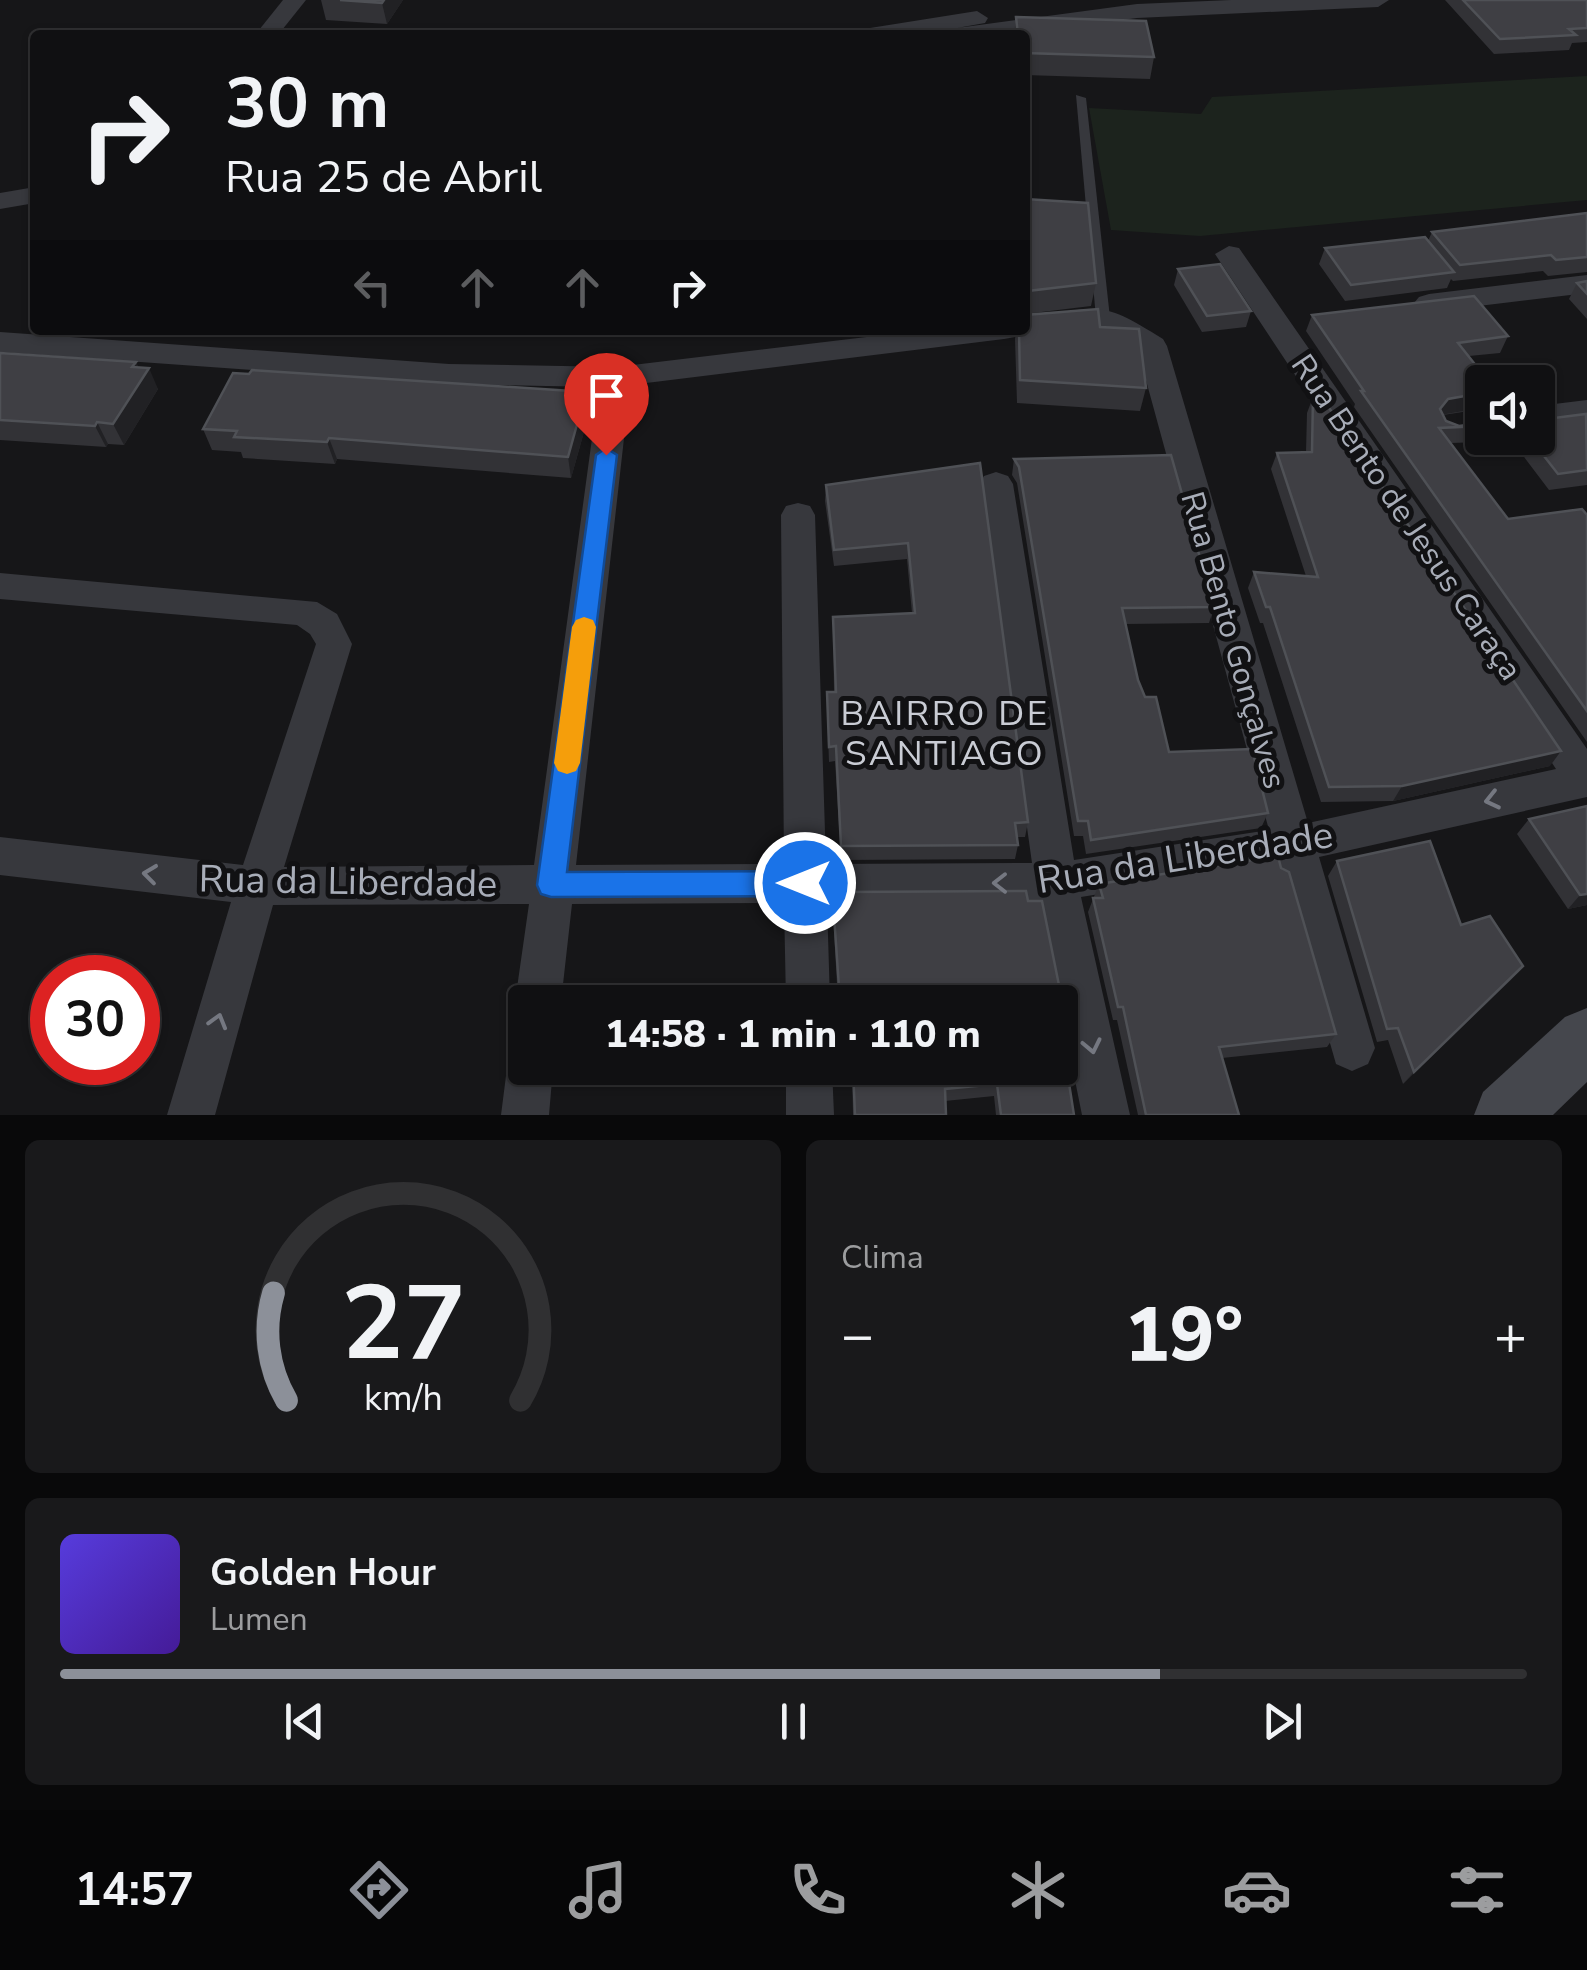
<!DOCTYPE html>
<html lang="pt">
<head>
<meta charset="utf-8">
<style>
	:root { --surface:#101012; --page:#19191b; --text:#f1f3f6; --muted:#9c9d9f; --line:#303032; --accent:#8c9099 }
	body { margin:0; font-family:"Nunito Sans",sans-serif; background:var(--page); color:var(--text); height:100vh; display:flex; flex-direction:column; font-size:38px; white-space:nowrap }
	* { box-sizing:border-box; margin:0 }
	p { font-size:32px; color:var(--muted) }
	.icon { flex:none; width:55px; height:55px; fill:none; stroke:currentColor; stroke-width:2; stroke-linecap:round; stroke-linejoin:round }
	.map { position:relative; height:1115px; overflow:hidden }
	.drawer { display:flex; flex-direction:column; gap:25px; padding:25px; background:#09090a; flex:1 }
	.drawer>* { flex:none }
	.banner { position:absolute; left:30px; top:30px; width:1000px; height:305px; border-radius:10px; box-shadow:0 2px 8px #0004,0 0 0 2px var(--line); background:#101012; color:var(--text); overflow:hidden }
	.buttons { position:absolute; left:1465px; top:365px; display:grid; gap:20px }
	.buttons a { display:grid; place-items:center; width:90px; height:90px; border-radius:10px; background:var(--surface); box-shadow:0 2px 8px #0004,0 0 0 2px var(--line); font-size:50px }
	.speed { position:absolute; left:30px; top:955px; display:flex; gap:20px; font-size:50px; font-weight:700; text-align:center }
	.speed>* { display:grid; place-content:center; width:130px; height:130px; border-radius:50%; background:var(--surface); box-shadow:0 2px 8px #0004,0 0 0 2px var(--line); line-height:1 }
	.speed .limit { border:15px solid #d22; background:#fff; color:#111 }
	.pin { position:absolute; display:grid; place-items:center; width:85px; height:85px; color:#fff; margin:-102px -42px; border-radius:50% 50% 50% 0; rotate:-45deg; box-shadow:0 0 10px #0007 }
	.pin .icon { rotate:45deg }
	.me { position:absolute; width:110px; margin:-55px; rotate:270deg; stroke-linejoin:round; filter:drop-shadow(0 0 8px #0008) }
	.turn { display:flex; align-items:center; gap:35px; height:210px; padding:0 30px; font-size:45px }
	.turn .icon { width:130px; height:130px; stroke-width:2.5 }
	.turn b { display:block; font-size:70px; line-height:85px }
	.lanes { display:flex; align-items:center; height:95px; padding:0 30px; background:#0003; justify-content:center; gap:50px; direction:ltr }
	.lanes .off { opacity:.35 }
	.big { font-size:75px; font-weight:800; line-height:1.1 }
	.drawer .card { flex:1; display:flex; flex-direction:column; justify-content:center; gap:15px; min-width:0; padding:0 35px; border-radius:15px; background:var(--page) }
	.drawer .dial { align-items:center; gap:0 }
	.dial svg { height:260px; overflow:visible; fill:none; stroke:var(--line); stroke-width:7; stroke-linecap:round; text-anchor:middle }
	.dial text { fill:var(--text); stroke:none }
	.song { display:flex; align-items:center; gap:30px }
	.cover { width:120px; height:120px; border-radius:15px; background:linear-gradient(135deg,hsl(250 70% 55%),hsl(260 70% 35%)) }
	.played { height:10px; border-radius:5px; background:linear-gradient(90deg,var(--accent) 75%,var(--line) 75%) }
	.keys { display:flex; justify-content:space-around; direction:ltr }
	.heat { display:flex; justify-content:space-between; align-items:center; font-size:55px; direction:ltr }
	.drawer .tiles { flex:1; display:grid; gap:25px; grid-template-columns:1fr 1fr }
	.card:last-child { grid-column:span 2 }
	.trip { position:absolute; left:508px; top:985px; width:570px; height:100px; border-radius:10px; background:var(--surface); box-shadow:0 2px 8px #0004,0 0 0 2px var(--line); font-weight:800; line-height:100px; text-align:center }
	.tab-bar { display:flex; height:160px; justify-content:space-around; align-items:center; background:#060607; color:var(--muted) }
	.tab-bar .icon { width:70px; height:70px }
	.tab-bar .active { color:var(--accent) }
	.tab-bar b { font-size:45px; color:var(--text) }
	.map>svg:first-child { display:block }
	.green { fill:#1c231d }
	.lines { fill:none; stroke-linecap:round; stroke-linejoin:round }
	.lane { fill:#37383d; fill-rule:evenodd }
	.street { fill:#37383d; fill-rule:evenodd }
	.secondary { fill:#45474d; fill-rule:evenodd }
	.wall { fill:#323236 }
	.shaded-wall { fill:#212124 }
	.building { fill:#3f3f44; stroke:#4f5156; stroke-width:2.5 }
	.oneway { stroke:#757881 }
	.route { fill:#1a73e8; stroke:#114b97; stroke-width:2.5 }
	.slow { fill:#f59e0b }
	.labels { text-anchor:middle; stroke-width:10; stroke-linejoin:round; paint-order:stroke }
	.street-label { font-size:32px; fill:#a8adb8; stroke:#111113 }
	.neighbourhood-label { font-size:35px; letter-spacing:2.5px; fill:#c9ccd4; stroke:#111113 }
	.near-street-label { font-size:38px; fill:#a8adb8; stroke:#111113 }
</style>
</head>
<body>
<div class="map">
<svg width="1587" height="1115" viewBox="0 0 1587 1115">
	<rect width="100%" height="100%" fill="#161618"/>
	<!-- green -->
	<polygon class="green" points="1587,76 1587,200 1200,236 1111,230 1089,108 1201,114 1212,97"/>
	<g class="lines">
		<!-- lane -->
		<polygon class="lane" points="1076,95 1086,98 1110,318 1103,323 1096,318"/>
		<!-- street -->
		<g class="street">
			<polygon points="283,0 306,0 278,35 255,35"/>
			<polygon points="1231,0 1389,0 1378,7 1137,18 1008,35 945,35 956,28 913,35 859,35 870,28 977,11 988,18 985,23 957,28 1137,4"/>
			<polygon points="35,187 35,203 0,209 0,193"/>
			<path d="M1229,246l10,2 348,501v48l-268,60 56,191 -7,16 -16,7 -16,-7 -57,-199 -198,32 49,218h-48l-43,-214 -212,1 3,100h-44l-2,-99 -212,1 -11,98h-36v17l-10,-17 14,-98 -256,1 -58,210h-48l64,-213 -231,-27v-38l243,28 73,-221 -6,-10 -13,-9 -297,-26v-26l317,29 20,12 15,30 -68,223 250,-2 65,-478 -150,-3 -449,-32v-20l449,32 167,3 309,-37h94l-4,7 -11,2 -374,46 -54,480 208,-1 -3,-349 5,-9 12,-3 12,3 5,9 11,349 206,-1 -53,-379 5,-8 12,-4 12,4 5,8 61,376 195,-30 -131,-479 -36,-24 -51,6 -10,-2 -5,-7 5,-7c61,-15 71,-10 122,22l4,7 141,477 248,-54 -341,-515z"/>
			<polygon points="1587,275 1587,293 1429,312 1419,309 1414,303 1419,297 1429,294"/>
			<polygon points="1587,400 1587,422 1538,428 1538,406"/>
			<polygon points="525,1047 525,1068 553,1068 549,1115 501,1115 507,1068 513,1052"/>
			<polygon points="786,1068 832,1068 834,1115 786,1115"/>
		</g>
		<!-- secondary -->
		<polygon class="secondary" points="1587,1008 1587,1082 1553,1115 1474,1115 1483,1092 1565,1017"/>
	</g>
	<!-- wall -->
	<g class="wall">
		<polygon points="321,0 403,0 387,24 326,20"/>
		<polygon points="1445,0 1587,0 1587,42 1572,43 1569,50 1494,54"/>
		<polygon points="1016,17 1154,57 1150,79 1025,75 1025,35 1014,35"/>
		<polygon points="1025,199 1096,283 1091,306 1025,314"/>
		<polygon points="1587,213 1587,272 1548,276 1543,271 1453,281 1451,279 1447,288 1345,301 1319,264 1325,248 1428,241 1432,232"/>
		<polygon points="1178,269 1251,311 1246,327 1202,332 1174,285"/>
		<polygon points="1587,281 1587,319 1569,299 1577,283"/>
		<polygon points="1312,315 1508,336 1500,353 1469,356 1482,382 1482,409 1443,415 1446,421 1459,426 1482,423 1482,438 1538,438 1587,415 1587,485 1549,490 1512,441 1451,443 1508,519 1587,515 1587,742 1354,407 1355,404 1306,331"/>
		<polygon points="1100,327 1146,388 1140,411 1017,403 1015,339 1016,330"/>
		<polygon points="283,330 363,330 360,336"/>
		<polygon points="671,330 750,330 749,336 671,332"/>
		<polygon points="0,353 136,362 138,367 158,389 124,445 108,444 106,447 0,440"/>
		<polygon points="1313,397 1550,766 1393,801 1321,802 1263,623 1260,623 1248,588 1254,572 1306,576 1271,469 1277,453 1306,452 1307,413"/>
		<polygon points="589,414 571,478 337,459 335,464 243,458 241,452 212,450 203,429"/>
		<polygon points="1014,459 1214,607 1209,623 1125,624 1138,680 1169,752 1268,813 1261,828 1086,854 1083,836 1074,836 1017,483 1012,475"/>
		<polygon points="980,463 1028,822 1025,837 1017,837 1018,845 1015,859 841,860 835,761 829,762 827,708 827,692 834,692 833,617 912,613 907,559 834,566 825,501 826,485"/>
		<polygon points="1587,806 1587,905 1568,909 1517,834 1529,819"/>
		<polygon points="1337,861 1461,925 1523,966 1403,1084 1388,1040 1377,1042 1328,876"/>
		<polygon points="1281,868 1336,1034 1327,1047 1222,1058 1239,1115 1138,1115 1117,1020 1113,1020 1088,912 1099,884"/>
		<polygon points="844,892 1028,901 1064,1010 1060,1023 1060,1002 838,1002 833,914 833,900 844,900"/>
		<polygon points="852,1068 1060,1068 1074,1115 996,1115 994,1096 945,1101 946,1115 853,1115"/>
	</g>
	<!-- shaded-wall -->
	<g class="shaded-wall">
		<polygon points="384,0 403,0 387,24 382,3"/>
		<polygon points="136,362 143,378 149,368 158,389 124,445 113,424 132,367"/>
		<polygon points="586,392 589,414 571,478 568,457"/>
		<polygon points="1482,393 1481,408 1440,415 1440,409 1448,399"/>
		<polygon points="97,422 108,444 106,447 95,426"/>
		<polygon points="329,438 337,459 335,464 327,442"/>
		<polygon points="1561,751 1550,766 1393,801 1402,786"/>
		<polygon points="1587,894 1587,905 1568,909 1580,895"/>
		<polygon points="1523,966 1511,980 1403,1084 1414,1072"/>
	</g>
	<!-- building -->
	<g class="building">
		<polygon points="340,0 384,0 382,3"/>
		<polygon points="1463,0 1587,0 1587,28 1569,29 1576,35 1500,39"/>
		<polygon points="1016,17 1146,21 1154,57 1025,53 1025,35 1018,35"/>
		<polygon points="1025,199 1088,203 1096,283 1028,291 1025,303"/>
		<polygon points="1587,213 1587,257 1556,260 1551,255 1460,265 1432,232"/>
		<polygon points="1425,237 1454,272 1351,285 1325,248"/>
		<polygon points="1220,264 1251,311 1207,316 1178,269"/>
		<polygon points="1587,281 1587,294 1577,283"/>
		<polygon points="1474,296 1508,336 1458,343 1489,382 1482,382 1482,393 1448,399 1440,409 1446,421 1459,426 1482,423 1482,426 1439,428 1508,519 1582,509 1587,515 1587,711 1361,391 1364,391 1312,315"/>
		<polygon points="1098,309 1100,327 1139,329 1146,388 1020,380 1019,330 1025,330 1025,315"/>
		<polygon points="0,353 136,362 132,367 149,368 113,424 97,422 95,426 0,420"/>
		<polygon points="252,370 586,392 568,457 329,438 327,442 234,437 237,431 203,429 233,373 249,374"/>
		<polygon points="1321,396 1561,751 1402,786 1329,787 1270,607 1266,607 1254,572 1318,577 1277,453 1312,452 1313,397"/>
		<polygon points="1586,414 1587,470 1558,474 1530,438 1538,438 1538,420"/>
		<polygon points="1171,455 1214,607 1122,608 1138,680 1145,697 1156,697 1169,752 1252,749 1268,813 1091,840 1088,821 1078,821 1019,467 1014,459"/>
		<polygon points="980,463 1028,822 1015,823 1018,845 841,846 836,746 829,747 827,692 836,692 833,617 915,613 908,543 834,550 826,485"/>
		<polygon points="1587,806 1587,894 1580,895 1529,819"/>
		<polygon points="1430,841 1461,925 1490,916 1523,966 1414,1072 1398,1028 1387,1029 1337,861"/>
		<polygon points="1278,856 1281,868 1289,872 1336,1034 1219,1047 1239,1115 1146,1115 1123,1007 1118,1007 1093,898 1103,898 1099,884"/>
		<polygon points="1026,891 1028,901 1042,901 1064,1010 1060,1011 1060,1002 840,1002 833,900 844,900 844,892"/>
		<polygon points="1060,1026 1074,1115 1001,1115 997,1084 945,1089 946,1115 855,1115 853,1068 1060,1068"/>
	</g>
	<!-- one-way arrows -->
	<defs><path id="oneway-chevron" d="M-2-3.5L2.5 0L-2 3.5" fill="none" stroke-width="1.6" stroke-linecap="round" stroke-linejoin="round" transform="scale(2.5)"/></defs>
	<g class="oneway">
		<use href="#oneway-chevron" transform="translate(1492 800) rotate(167)"/>
		<use href="#oneway-chevron" transform="translate(150 874) rotate(-173)"/>
		<use href="#oneway-chevron" transform="translate(1000 883) rotate(180)"/>
		<use href="#oneway-chevron" transform="translate(218 1021) rotate(-74)"/>
		<use href="#oneway-chevron" transform="translate(1092 1046) rotate(78)"/>
	</g>
	<!-- route -->
	<polygon class="route" points="606,448 617,455 567,872 805,871 815,874 819,883 815,892 805,896 551,897 541,894 537,885 596,455"/>
	<!-- slow -->
	<polygon class="slow" points="584,617 593,620 596,627 580,763 576,771 567,774 558,771 554,763 572,627 576,620"/>
	<g class="labels">
		<!-- street labels -->
		<g class="street-label">
			<text transform="translate(1407 517) rotate(56)" y="11">Rua Bento de Jesus Caraça</text>
			<text transform="translate(1234 640) rotate(74)" y="11">Rua Bento Gonçalves</text>
		</g>
		<!-- neighbourhood labels -->
		<g class="neighbourhood-label">
			<text x="945" y="725">BAIRRO DE<tspan x="945" dy="40">SANTIAGO</tspan></text>
		</g>
		<!-- near-street labels -->
		<g class="near-street-label">
			<text transform="translate(1185 857) rotate(-9)" y="13">Rua da Liberdade</text>
			<text transform="translate(348 881) rotate(1)" y="13">Rua da Liberdade</text>
		</g>
	</g>
</svg>
<div class="buttons">
<a><svg class="icon" aria-label="sound" viewBox="0 0 24 24"><path d="M4 9h4l5-4v14l-5-4H4zM17 9q2 3 0 6"/></svg></a>
</div>
<div class="speed"><div class="limit">30</div></div>
<div class="pin" style="left:606px;top:455px;background:#d93025"><svg class="icon" aria-label="arrive" viewBox="0 0 24 24"><path d="M6 21V4h12l-3 4 3 4H6"/></svg></div>
<svg class="me" style="left:805px;top:883px" viewBox="-20 -20 40 40"><circle r="17" fill="#1a73e8" stroke="#fff" stroke-width="3"/><path d="M0-11L8 9 0 5-8 9z" fill="#fff"/></svg>
<div class="trip">14:58 · 1 min · 110 m</div>
<div class="banner">
<div class="turn"><svg class="icon" aria-label="right" viewBox="0 0 24 24"><path d="M7 20v-9h11M14 6l5 5-5 5"/></svg><div><b>30 m</b>Rua 25 de Abril</div></div>
<div class="lanes"><svg class="icon off" aria-label="left" viewBox="0 0 24 24"><path d="M17 20v-9H6M10 6l-5 5 5 5"/></svg><svg class="icon off" aria-label="ahead" viewBox="0 0 24 24"><path d="M12 20V5M6 11l6-6 6 6"/></svg><svg class="icon off" aria-label="ahead" viewBox="0 0 24 24"><path d="M12 20V5M6 11l6-6 6 6"/></svg><svg class="icon" aria-label="right" viewBox="0 0 24 24"><path d="M7 20v-9h11M14 6l5 5-5 5"/></svg></div>
</div>
</div>
<section class="drawer">
<div class="tiles">
<div class="card dial"><svg viewBox="0 0 100 80">
<path d="M14 69A42 42 0 1 1 86 69"/>
<path d="M14 69A42 42 0 0 1 10 36" stroke="#8c9099"/>
<text x="50" y="56" font-size="32" font-weight="700">27</text>
<text x="50" y="72" font-size="11">km/h</text>
</svg></div>
<div class="card"><p>Clima</p>
<div class="heat"><a>−</a><b class="big">19°</b><a>+</a></div>
</div>
<div class="card">
<div class="song"><i class="cover"></i><div><b>Golden Hour</b><p>Lumen</p></div></div>
<div class="played"></div>
<div class="keys"><svg class="icon" aria-label="previous" viewBox="0 0 24 24"><path d="M18 5L8 12l10 7zM5 5v14"/></svg><svg class="icon" aria-label="pause" viewBox="0 0 24 24"><path d="M8 5v14M16 5v14"/></svg><svg class="icon" aria-label="next" viewBox="0 0 24 24"><path d="M6 5l10 7-10 7zM19 5v14"/></svg></div>
</div>
</div>
</section>
<nav class="tab-bar">
<b>14:57</b>
<svg class="icon active" aria-label="directions" viewBox="0 0 24 24"><path d="M12 3l9 9-9 9-9-9zM9 14v-3h6M13 9l2 2-2 2"/></svg>
<svg class="icon" aria-label="music" viewBox="0 0 24 24"><path d="M9 18V5l10-2v13"/><circle cx="6" cy="18" r="3"/><circle cx="16" cy="16" r="3"/></svg>
<svg class="icon" aria-label="phone" viewBox="0 0 24 24"><path d="M5 4h4l2 5-3 2q2 4 5 5l2-3 5 2v4C11 20 4 13 5 4z"/></svg>
<svg class="icon" aria-label="climate" viewBox="0 0 24 24"><path d="M12 3v18M4 7l16 10M4 17L20 7"/></svg>
<svg class="icon" aria-label="car" viewBox="0 0 24 24"><path d="M5 17H2v-5l4-1 3-4h7l3 4 3 1v5h-3M9 17h6M6 11h13"/><circle cx="7" cy="17" r="2"/><circle cx="17" cy="17" r="2"/></svg>
<svg class="icon" aria-label="filters" viewBox="0 0 24 24"><path d="M4 7h16M4 17h16"/><circle cx="9" cy="7" r="2"/><circle cx="15" cy="17" r="2"/></svg>
</nav>
</body>
</html>
